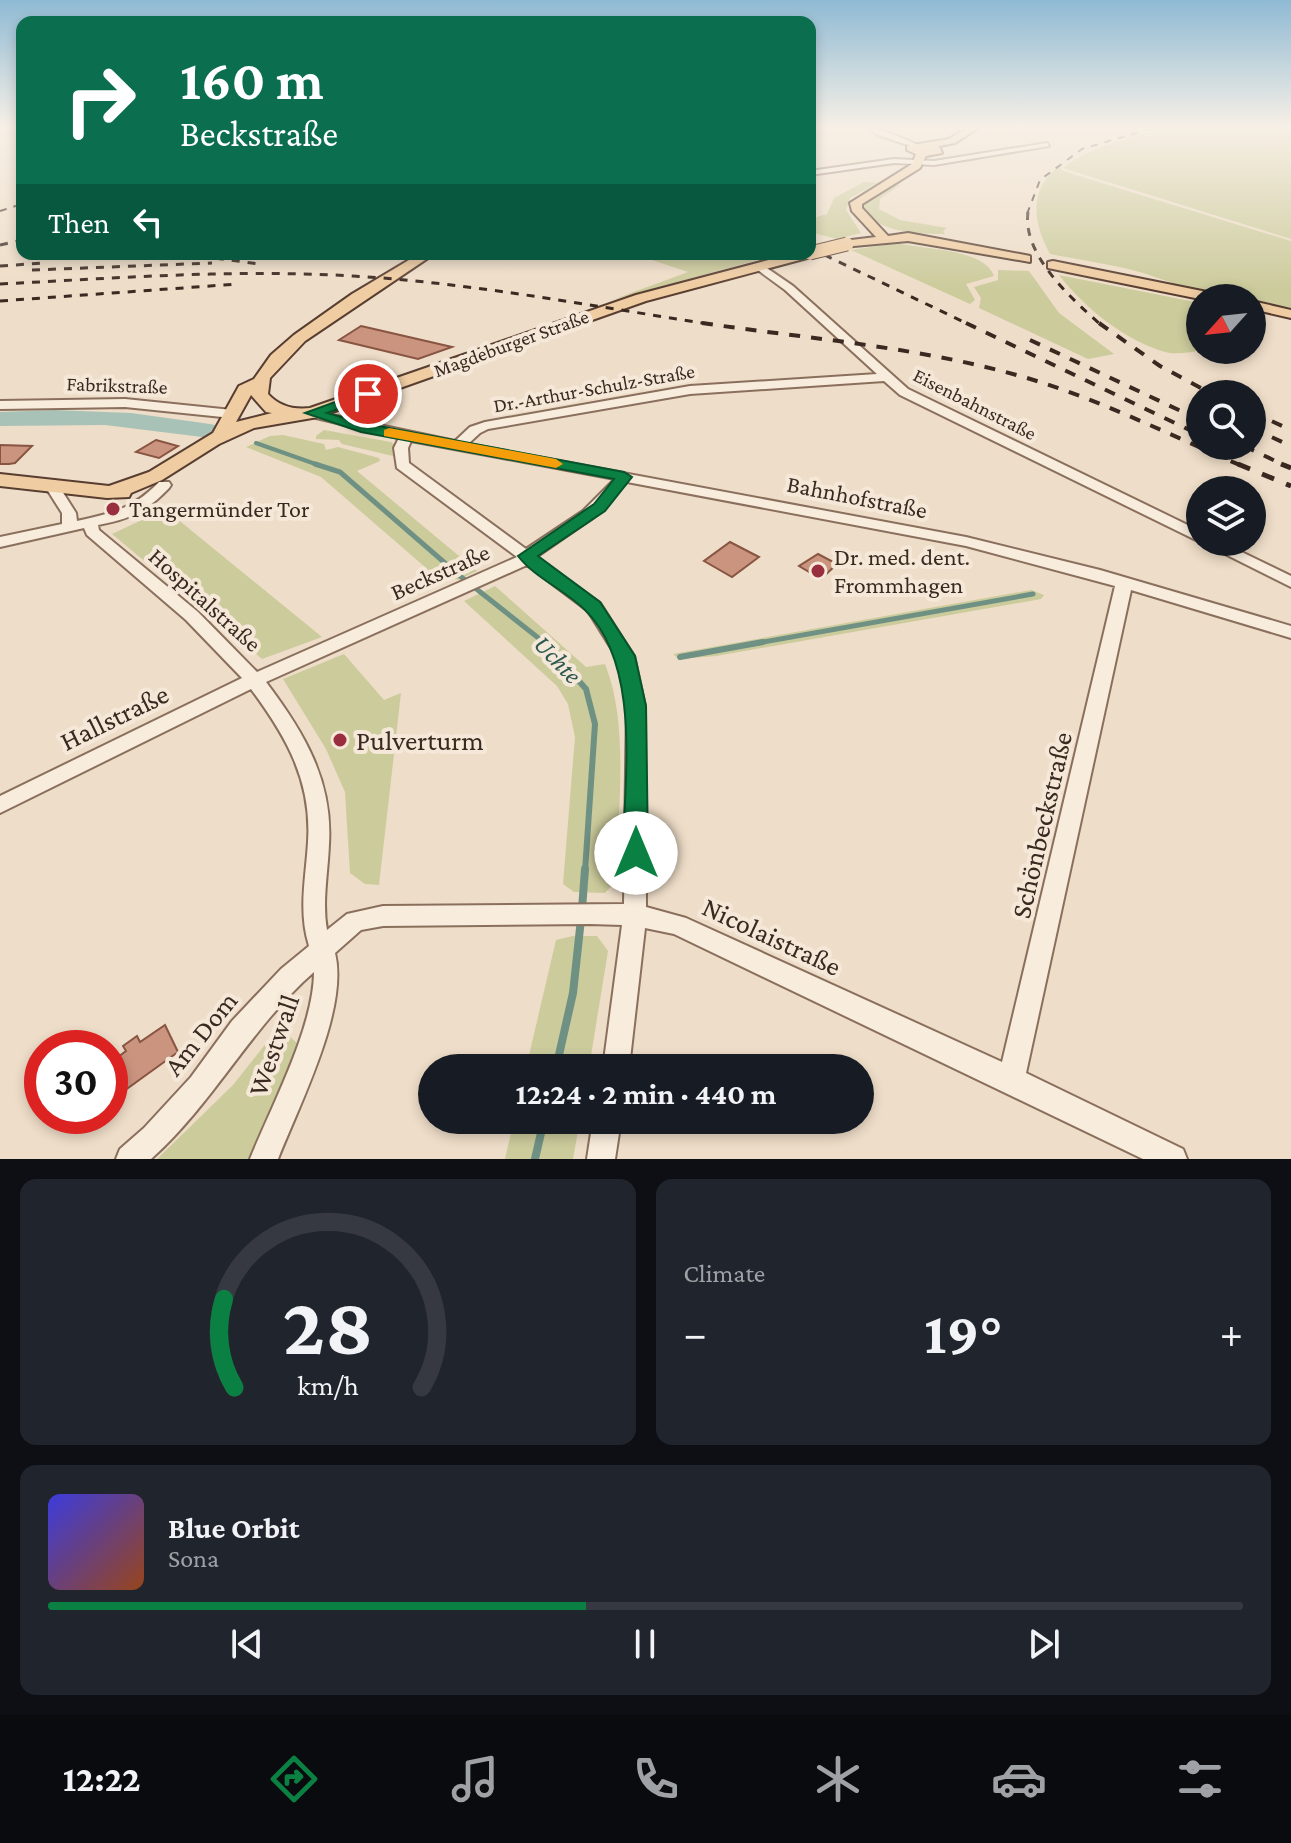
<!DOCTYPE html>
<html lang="en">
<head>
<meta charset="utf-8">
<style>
	:root { --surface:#171b24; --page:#20242c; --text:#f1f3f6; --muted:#9ea1a6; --line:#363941; --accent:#0b8043 }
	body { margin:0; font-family:"Crimson Pro",serif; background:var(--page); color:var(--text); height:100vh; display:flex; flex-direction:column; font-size:30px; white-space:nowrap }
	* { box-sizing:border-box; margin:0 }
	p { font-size:26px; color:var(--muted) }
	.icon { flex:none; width:44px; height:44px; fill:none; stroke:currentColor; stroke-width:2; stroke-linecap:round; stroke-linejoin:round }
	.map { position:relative; height:1159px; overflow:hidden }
	.drawer { display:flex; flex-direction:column; gap:20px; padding:20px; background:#0d0f14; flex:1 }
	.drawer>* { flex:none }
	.top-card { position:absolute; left:16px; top:16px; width:800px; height:244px; border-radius:16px; box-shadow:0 4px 12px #0003; background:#0b6e4f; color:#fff; overflow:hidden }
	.needle { width:52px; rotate:243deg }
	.tools { position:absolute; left:1186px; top:284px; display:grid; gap:16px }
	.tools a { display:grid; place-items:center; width:80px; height:80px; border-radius:50%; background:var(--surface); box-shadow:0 4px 12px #0003; font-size:40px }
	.speed { position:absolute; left:24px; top:1030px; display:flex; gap:16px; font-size:40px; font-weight:700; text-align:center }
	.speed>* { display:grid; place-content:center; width:104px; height:104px; border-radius:50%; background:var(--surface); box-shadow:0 4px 12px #0003; line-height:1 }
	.speed .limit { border:12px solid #d22; background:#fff; color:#111 }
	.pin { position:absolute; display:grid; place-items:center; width:68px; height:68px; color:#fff; margin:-34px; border:4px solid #fff; border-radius:50%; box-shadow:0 2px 8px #0007 }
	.me { position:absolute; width:88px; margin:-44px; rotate:0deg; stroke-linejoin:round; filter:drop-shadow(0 0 6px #0008) }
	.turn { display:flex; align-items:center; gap:28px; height:168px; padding:0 32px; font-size:36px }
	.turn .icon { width:104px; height:104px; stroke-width:2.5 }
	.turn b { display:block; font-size:56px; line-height:68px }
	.then { display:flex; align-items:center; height:76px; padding:0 32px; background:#0003; gap:16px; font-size:30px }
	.big { font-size:60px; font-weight:700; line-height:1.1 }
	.drawer .card { flex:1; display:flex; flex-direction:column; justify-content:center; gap:12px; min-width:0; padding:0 28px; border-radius:16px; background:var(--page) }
	.drawer .dial { align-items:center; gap:0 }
	.dial svg { height:208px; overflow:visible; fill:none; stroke:var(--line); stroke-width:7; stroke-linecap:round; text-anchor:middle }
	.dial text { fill:var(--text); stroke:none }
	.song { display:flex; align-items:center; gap:24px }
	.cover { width:96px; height:96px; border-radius:12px; background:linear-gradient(135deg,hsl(240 70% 55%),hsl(20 70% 35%)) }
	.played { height:8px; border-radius:4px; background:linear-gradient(90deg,var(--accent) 45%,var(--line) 45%) }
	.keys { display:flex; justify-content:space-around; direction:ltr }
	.heat { display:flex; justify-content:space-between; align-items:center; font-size:44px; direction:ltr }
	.drawer .tiles { flex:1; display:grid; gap:20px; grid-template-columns:1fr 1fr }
	.card:last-child { grid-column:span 2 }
	.trip { position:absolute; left:418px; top:1054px; width:456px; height:80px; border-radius:40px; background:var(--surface); box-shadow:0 4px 12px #0003; font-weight:700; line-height:80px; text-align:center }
	.tab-bar { display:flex; height:128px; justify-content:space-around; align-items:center; background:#090b0e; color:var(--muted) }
	.tab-bar .icon { width:56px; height:56px }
	.tab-bar .selected { color:var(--accent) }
	.tab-bar b { font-size:36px; color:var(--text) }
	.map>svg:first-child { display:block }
	.green { fill:#cccb9c }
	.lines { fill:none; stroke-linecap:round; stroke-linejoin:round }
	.stream-far3 { stroke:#6f9184; stroke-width:4 }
	.stream-far2 { stroke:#6f9184; stroke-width:5 }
	.stream-far1 { stroke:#6f9184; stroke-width:6 }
	.stream { stroke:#6f9184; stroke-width:8 }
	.river { fill:#a9c2b7; fill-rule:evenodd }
	.building { fill:#cb947f; stroke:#885543; stroke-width:2 }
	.minor-casing { stroke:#8a6f5d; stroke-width:4 }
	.major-casing { stroke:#583e31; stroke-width:4 }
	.minor { fill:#f8ecdc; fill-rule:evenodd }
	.major { fill:#efcca2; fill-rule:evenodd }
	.rail-far3 { stroke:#3a2920; stroke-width:2; stroke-dasharray:7 7; stroke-linecap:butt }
	.rail-far2 { stroke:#3a2920; stroke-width:3; stroke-dasharray:8 8; stroke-linecap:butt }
	.rail-far1 { stroke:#3a2920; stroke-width:4; stroke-dasharray:11 11; stroke-linecap:butt }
	.rail { stroke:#3a2920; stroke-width:5; stroke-dasharray:13 13; stroke-linecap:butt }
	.major-bridge-casing { stroke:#583e31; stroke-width:15; stroke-linecap:butt }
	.major-bridge { stroke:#efcca2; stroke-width:13 }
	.route { fill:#0b8043; stroke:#07532c; stroke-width:2 }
	.slow { fill:#f59e0b }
	.poi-dot { fill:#982e3e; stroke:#f5e8d8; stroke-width:3 }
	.labels { text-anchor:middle; stroke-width:8; stroke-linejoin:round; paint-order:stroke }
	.far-street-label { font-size:20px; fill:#3a2920; stroke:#f5e8d8 }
	.street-label { font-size:24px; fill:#3a2920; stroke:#f5e8d8 }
	.poi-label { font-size:24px; fill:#3a2920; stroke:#f5e8d8; text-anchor:start }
	.water-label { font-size:26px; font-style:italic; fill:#305a51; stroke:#f5e8d8 }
	.near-street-label { font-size:28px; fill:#3a2920; stroke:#f5e8d8 }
	.near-poi-label { font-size:28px; fill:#3a2920; stroke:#f5e8d8; text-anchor:start }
</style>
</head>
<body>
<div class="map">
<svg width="1291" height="1159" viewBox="0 0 1291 1159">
	<rect width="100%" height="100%" fill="#eeddc8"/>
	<!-- green -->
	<g class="green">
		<path d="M1171,126h120v113l-228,-71c27,-22 78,-34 108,-42z"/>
		<path d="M1059,166l4,5 228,70v69l-39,-9v-3c-34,0 -66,-10 -97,-21 -33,-12 -71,-16 -105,-23 -17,-32 -22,-64 9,-88z"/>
		<polygon points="864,182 877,183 850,198 846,210 861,233 837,239 810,232 810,219 827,214 834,198"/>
		<path d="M891,184l9,1 -20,14 -1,10 21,11 47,8 -4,3 2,3c-29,0 -63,-1 -84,-25l1,-6z"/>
		<path d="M898,243c25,7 86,5 96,33l-28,8 9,16 -5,4 -119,-54z"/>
		<polygon points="659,254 779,254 612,300 688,272 646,258"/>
		<polygon points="998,270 1029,271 1059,313 1114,354 1088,359 979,308 981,298 974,287 998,280"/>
		<path d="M1059,275l141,28v47h3c-11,2 -27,5 -38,2 -41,-12 -80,-44 -106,-77z"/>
		<polygon points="324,430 391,442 396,446 393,456 342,444 339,440 316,439 316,436"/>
		<polygon points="283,435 324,444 326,450 338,447 379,458 380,461 357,471 477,571 458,580 452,577 440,580 321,477 246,447 270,436"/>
		<polygon points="165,509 322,637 262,659 112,534"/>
		<path d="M495,586l91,81 19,-3c24,60 13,140 12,205l-4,15 -8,9 -31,-1 -11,-8 12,-147 -7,-33 -11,-18 -93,-85z"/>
		<polygon points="1031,590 1044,595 1041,599 716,656 679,659 673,654"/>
		<polygon points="344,654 384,700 401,693 379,885 365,884 350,873 345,792 326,749 283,679"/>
		<polygon points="573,936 597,936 608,951 589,1068 526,1068 556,940"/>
		<polygon points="279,1034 287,1034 299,1045 254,1159 157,1159 233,1085 268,1041"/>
		<polygon points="514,1120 580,1120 573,1159 505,1159"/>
	</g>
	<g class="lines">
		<!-- stream-far3 -->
		<polyline class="stream-far3" points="256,443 321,466"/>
		<!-- stream-far2 -->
		<g class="stream-far2">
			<polyline points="315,464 340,472 460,576 546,644"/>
			<polyline points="752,644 1033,594"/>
		</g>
		<!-- stream-far1 -->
		<g class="stream-far1">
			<polyline points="544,642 586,689 595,724 585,871"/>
			<polyline points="680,657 763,642"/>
		</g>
		<!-- stream -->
		<g class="stream">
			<polyline points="582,909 585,869"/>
			<polyline points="556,1068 573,993 581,919"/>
			<polyline points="535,1159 544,1120"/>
		</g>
		<!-- river -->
		<polygon class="river" points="54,410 131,413 210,424 219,426 222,431 219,436 210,438 105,425 0,426 0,412"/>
	</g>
	<!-- building -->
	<g class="building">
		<polygon points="361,326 452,347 418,359 339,340"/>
		<polygon points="156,440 178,446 159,458 136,452"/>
		<polygon points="0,445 32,446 15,463 9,464 0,464"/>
		<polygon points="730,542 759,557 732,577 704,561"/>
		<polygon points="818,554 837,564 821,579 799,566"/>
		<polygon points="165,1025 178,1052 110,1101 110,1063 126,1051 123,1046 137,1036 140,1042"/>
	</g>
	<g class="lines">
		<!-- minor casing -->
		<g class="minor-casing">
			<g id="minor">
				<path d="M866,126c8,0 43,15 52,19l-4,2 -36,-12z"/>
				<polygon points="1047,143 1049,146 934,165 894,163 810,175 810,171 894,159 934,161"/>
				<path d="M755,264h6l32,22 115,103 292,142v11l-300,-147 -16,-14 -194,13 -202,35 -8,4 -12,11 498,93 134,33 191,56v12l-160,-48 -105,483 157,76 4,10h-44l-469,-225 -29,-6 -16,140h-26l19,-143 -32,-1 -207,2 -22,4 -26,23c14,56 -36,152 -57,206h-28c21,-52 64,-132 64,-187 -63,55 -101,132 -163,187h-35l4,-10 24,-21 47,-51 41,-56 49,-52 28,-23c-11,-35 -3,-69 -1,-104 4,-61 -22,-106 -57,-153l-251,124v-17l242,-118 -56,-58 -99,-85 -3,-7 -84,19v-10l62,-13v-11l-19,-30 2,-3h10l21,33 1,8c36,-8 56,-12 82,-39h10l2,3 -2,3c-23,24 -39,31 -71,37l1,5 99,82 59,60 260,-115 -120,-89 -3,-20 5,-10 -91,-22v-6l147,31 15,-14 15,-5 205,-36 187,-12 -92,-84 -30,-22zM411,441l204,38 -32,32 -57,38 -117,-86 -1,-15zM627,482l339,64 149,40 -113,476 -316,-144 -40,-11 -1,-201 -11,-50 -34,-53 -64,-46 58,-40zM527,565l61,46 28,45 11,50 -3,198 -241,2 -36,8 -20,16c-5,-28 1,-58 2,-86 4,-64 -26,-113 -63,-162z"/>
				<polygon points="125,399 232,410 238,414 232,418 125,407 0,409 0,401"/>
				<polygon points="1201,542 1221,542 1291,576 1291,587"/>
				<polygon points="593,1120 621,1120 615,1159 587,1159"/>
			</g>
		</g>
		<!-- major casing -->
		<g class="major-casing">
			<g id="major">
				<polygon points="970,126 981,126 955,143 939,146 942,153 926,156 920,168 862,204 862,208 888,236 908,233 1025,255 1030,256 1030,262 908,241 843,247 843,241 876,237 852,211 850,203 912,164 916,154 907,150 907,146 949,139"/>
				<path d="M810,251l1,6 -165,44 -328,116 -64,11 -35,16 -57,36 -31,13 -2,4 -22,1 -107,-12v-12l109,12 40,-14 64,-39 26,-47 15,-7 17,-24 23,-20 58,-41 67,-40h15l-129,87 -35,37 -2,16c11,12 25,16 42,14l326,-113 155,-41h19zM251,395l15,17 6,1 -36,9z"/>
				<polygon points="1053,261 1217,294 1224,298 1200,299 1048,268 1048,262"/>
				<polygon points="1252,301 1291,310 1291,318 1252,309"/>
			</g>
		</g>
		<!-- minor -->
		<use href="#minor" class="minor"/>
		<!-- major -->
		<use href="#major" class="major"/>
		<!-- rail-far3 -->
		<g class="rail-far3">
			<polyline points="0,211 22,204"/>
			<polyline points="1027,214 1040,180 1082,149 1160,126"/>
		</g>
		<!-- rail-far2 -->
		<g class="rail-far2">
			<path d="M1028,212c-6,43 44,87 73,113"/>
			<polyline points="0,245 22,240"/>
			<polyline points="810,248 970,325"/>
			<polyline points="200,256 259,264"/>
			<polyline points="0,266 44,263"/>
			<polyline points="32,270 212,263"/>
			<path d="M0,284c118,-6 235,-15 353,-8 121,7 243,31 363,49"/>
			<polyline points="0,301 238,284"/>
		</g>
		<!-- rail-far1 -->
		<g class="rail-far1">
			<path d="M702,323c108,16 220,24 325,55 74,22 145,58 215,88"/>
			<polyline points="966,323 1200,435"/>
			<polyline points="1099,323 1160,366 1212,394"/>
			<polyline points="1030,340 1200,420"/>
			<polyline points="1252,412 1291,430"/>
			<polyline points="1252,428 1291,446"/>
			<polyline points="1244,446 1286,466"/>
		</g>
		<!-- rail -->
		<g class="rail">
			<polyline points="1238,464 1291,486"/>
			<polyline points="1281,464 1291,468"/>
		</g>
		<!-- major-bridge casing -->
		<g class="major-bridge-casing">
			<polyline id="major-bridge" points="810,253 847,244"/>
		</g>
		<!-- major-bridge -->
		<use href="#major-bridge" class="major-bridge"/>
	</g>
	<!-- sky -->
	<linearGradient id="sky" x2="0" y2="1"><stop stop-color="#8fbad4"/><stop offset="0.44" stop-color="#f7f0e6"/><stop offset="1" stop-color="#f7f0e6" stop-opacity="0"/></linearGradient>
	<rect width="1291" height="289" fill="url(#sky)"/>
	<!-- route -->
	<path class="route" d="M368,390l7,4 -2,3 -46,16 36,10 261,49 8,5 -27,34 -67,45 62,46 35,54 11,50 2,147 -4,7 -8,3 -9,-3 -4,-7c1,-73 19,-187 -38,-243 -20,-20 -50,-32 -67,-54l76,-52 20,-25 -253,-47 -56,-19z"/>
	<!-- slow -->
	<polygon class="slow" points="389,428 556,459 563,464 556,468 384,436 384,430"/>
	<!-- markers -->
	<g class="poi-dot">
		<circle cx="113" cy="509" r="8"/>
		<circle cx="818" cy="571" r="8"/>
		<circle cx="340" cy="740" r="8"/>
	</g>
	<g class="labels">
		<!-- far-street labels -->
		<g class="far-street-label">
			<text transform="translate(511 343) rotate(-20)" y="7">Magdeburger Straße</text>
			<text transform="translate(117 385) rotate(2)" y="7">Fabrikstraße</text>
			<text transform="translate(594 388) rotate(-10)" y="7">Dr.-Arthur-Schulz-Straße</text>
			<text transform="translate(975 404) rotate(27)" y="7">Eisenbahnstraße</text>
		</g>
		<!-- street labels -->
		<g class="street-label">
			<text transform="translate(857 497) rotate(11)" y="8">Bahnhofstraße</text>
			<text transform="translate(440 572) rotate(-24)" y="8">Beckstraße</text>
			<text transform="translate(205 600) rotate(42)" y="8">Hospitalstraße</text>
		</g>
		<!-- poi labels -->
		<g class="poi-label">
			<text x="129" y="517">Tangermünder Tor</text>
			<text x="834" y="565">Dr. med. dent.<tspan x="834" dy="28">Frommhagen</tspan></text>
		</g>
		<!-- water labels -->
		<g class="water-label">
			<text transform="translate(558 659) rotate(46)" y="9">Uchte</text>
		</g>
		<!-- near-street labels -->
		<g class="near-street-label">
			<text transform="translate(114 717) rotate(-26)" y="10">Hallstraße</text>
			<text transform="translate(1041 825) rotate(-77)" y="10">Schönbeckstraße</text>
			<text transform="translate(772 936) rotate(25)" y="10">Nicolaistraße</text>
			<text transform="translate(200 1033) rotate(-51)" y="10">Am Dom</text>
			<text transform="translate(273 1045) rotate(-71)" y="10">Westwall</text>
		</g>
		<!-- near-poi labels -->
		<g class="near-poi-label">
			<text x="356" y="750">Pulverturm</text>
		</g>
	</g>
</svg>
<div class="tools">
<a><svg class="needle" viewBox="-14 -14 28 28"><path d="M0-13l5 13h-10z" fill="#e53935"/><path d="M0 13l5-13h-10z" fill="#9ea1a6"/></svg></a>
<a><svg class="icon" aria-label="search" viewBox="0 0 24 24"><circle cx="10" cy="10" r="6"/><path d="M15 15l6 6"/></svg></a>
<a><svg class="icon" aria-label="layers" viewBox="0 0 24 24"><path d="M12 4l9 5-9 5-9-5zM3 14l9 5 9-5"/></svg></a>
</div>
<div class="speed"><div class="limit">30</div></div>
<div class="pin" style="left:368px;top:394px;background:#d93025"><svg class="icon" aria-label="arrive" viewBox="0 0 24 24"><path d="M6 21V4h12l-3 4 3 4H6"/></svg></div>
<svg class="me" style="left:636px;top:853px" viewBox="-20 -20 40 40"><circle r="19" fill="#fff"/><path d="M0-13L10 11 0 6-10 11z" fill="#0b8043"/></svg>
<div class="trip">12:24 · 2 min · 440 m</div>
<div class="top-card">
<div class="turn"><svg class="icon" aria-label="right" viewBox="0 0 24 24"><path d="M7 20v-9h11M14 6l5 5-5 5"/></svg><div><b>160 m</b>Beckstraße</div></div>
<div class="then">Then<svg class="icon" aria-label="left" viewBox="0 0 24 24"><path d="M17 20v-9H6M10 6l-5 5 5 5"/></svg></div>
</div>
</div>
<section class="drawer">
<div class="tiles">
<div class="card dial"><svg viewBox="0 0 100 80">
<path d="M14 69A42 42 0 1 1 86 69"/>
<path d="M14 69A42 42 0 0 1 10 35" stroke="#0b8043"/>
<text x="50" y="56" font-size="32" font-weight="700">28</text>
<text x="50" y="72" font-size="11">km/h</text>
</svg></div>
<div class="card"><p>Climate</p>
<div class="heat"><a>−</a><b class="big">19°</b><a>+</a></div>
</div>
<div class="card">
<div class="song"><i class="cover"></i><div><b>Blue Orbit</b><p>Sona</p></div></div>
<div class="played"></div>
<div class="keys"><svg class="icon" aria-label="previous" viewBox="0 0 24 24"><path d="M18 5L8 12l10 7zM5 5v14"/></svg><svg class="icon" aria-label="pause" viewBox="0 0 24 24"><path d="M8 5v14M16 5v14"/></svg><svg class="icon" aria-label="next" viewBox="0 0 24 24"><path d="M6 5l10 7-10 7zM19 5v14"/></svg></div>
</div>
</div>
</section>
<nav class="tab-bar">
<b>12:22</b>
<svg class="icon selected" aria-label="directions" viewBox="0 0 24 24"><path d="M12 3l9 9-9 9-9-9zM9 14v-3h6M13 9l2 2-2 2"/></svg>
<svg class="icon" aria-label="music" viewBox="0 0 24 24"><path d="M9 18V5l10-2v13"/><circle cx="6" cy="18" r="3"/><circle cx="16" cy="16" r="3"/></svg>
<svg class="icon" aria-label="phone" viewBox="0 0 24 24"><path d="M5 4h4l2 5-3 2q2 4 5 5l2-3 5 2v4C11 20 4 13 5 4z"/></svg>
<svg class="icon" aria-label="climate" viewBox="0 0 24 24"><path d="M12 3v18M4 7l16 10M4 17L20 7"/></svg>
<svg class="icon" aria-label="car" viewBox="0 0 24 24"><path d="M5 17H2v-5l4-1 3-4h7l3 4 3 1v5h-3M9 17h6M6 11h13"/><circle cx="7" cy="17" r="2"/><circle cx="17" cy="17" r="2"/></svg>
<svg class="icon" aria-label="filters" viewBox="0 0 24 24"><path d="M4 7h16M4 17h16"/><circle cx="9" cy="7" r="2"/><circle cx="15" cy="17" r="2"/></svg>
</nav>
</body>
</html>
